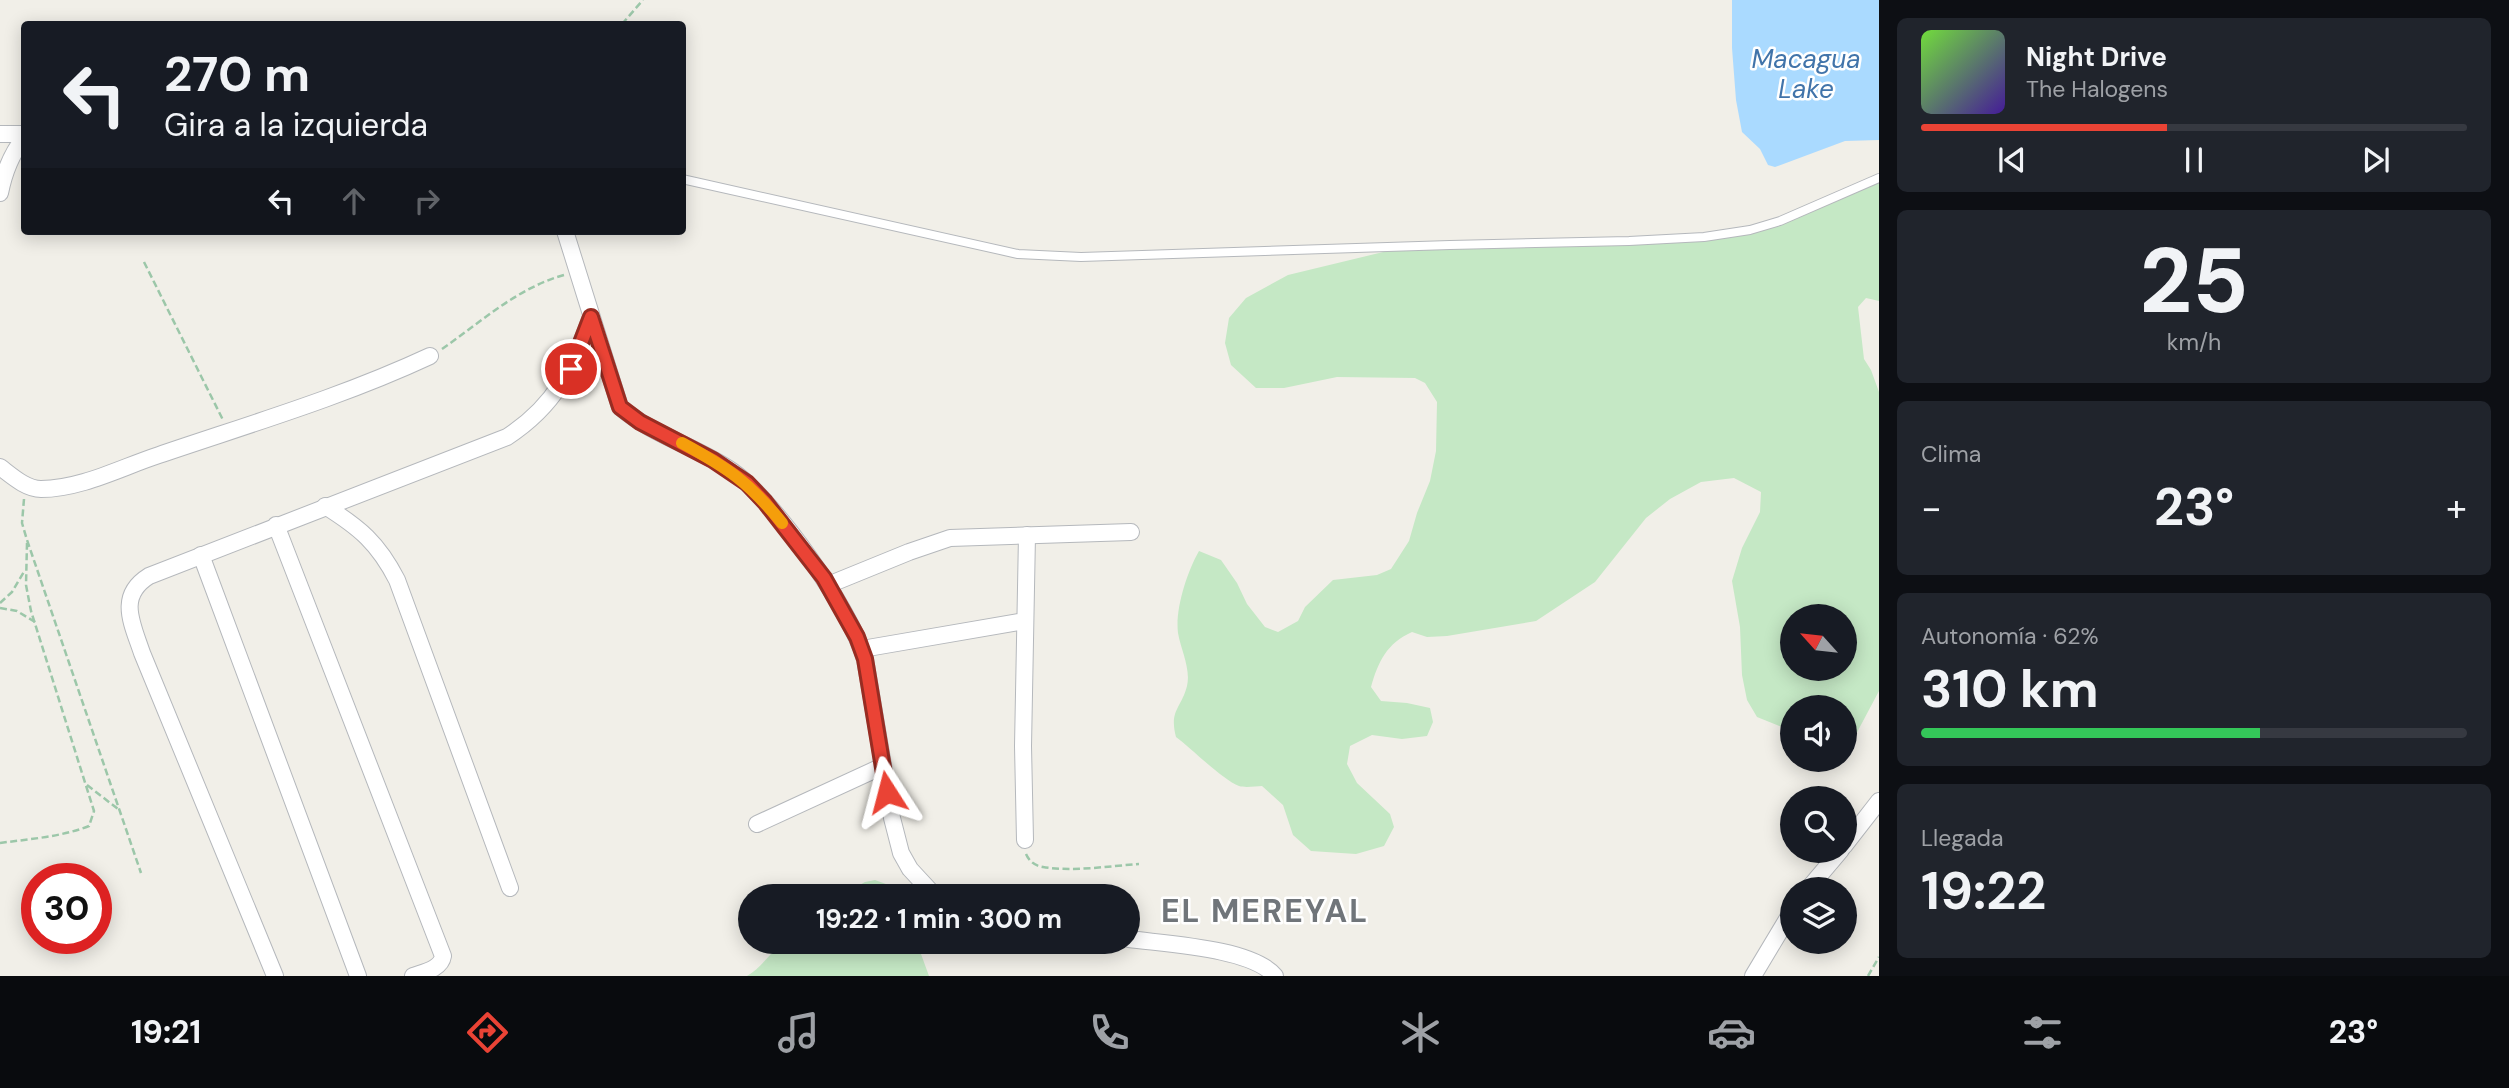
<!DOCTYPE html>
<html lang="es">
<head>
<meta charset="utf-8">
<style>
	:root { --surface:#171b24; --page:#20242c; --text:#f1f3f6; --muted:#9ea1a6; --line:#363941; --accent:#ea4335 }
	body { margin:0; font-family:"DM Sans",sans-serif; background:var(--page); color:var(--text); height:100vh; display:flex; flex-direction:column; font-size:26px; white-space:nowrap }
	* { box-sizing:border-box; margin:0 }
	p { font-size:23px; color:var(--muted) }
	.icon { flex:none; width:38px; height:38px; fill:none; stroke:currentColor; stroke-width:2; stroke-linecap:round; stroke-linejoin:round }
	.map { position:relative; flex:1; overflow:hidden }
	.panel { display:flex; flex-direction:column; gap:18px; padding:18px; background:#0d0f14; width:630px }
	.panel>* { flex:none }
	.guide { position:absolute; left:21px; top:21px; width:665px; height:214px; border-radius:7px; box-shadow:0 4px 18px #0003; background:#171b24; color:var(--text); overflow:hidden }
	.needle { width:46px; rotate:297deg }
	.tools { position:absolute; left:1780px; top:604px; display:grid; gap:14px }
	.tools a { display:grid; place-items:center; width:77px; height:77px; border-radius:50%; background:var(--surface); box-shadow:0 4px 18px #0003; font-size:35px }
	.speed { position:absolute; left:21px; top:863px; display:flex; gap:14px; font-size:35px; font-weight:700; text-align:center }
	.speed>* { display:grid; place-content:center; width:91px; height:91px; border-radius:50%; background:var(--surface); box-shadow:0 4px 18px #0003; line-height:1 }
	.speed .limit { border:10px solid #d22; background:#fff; color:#111 }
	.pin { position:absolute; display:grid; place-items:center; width:60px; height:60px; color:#fff; margin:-30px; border:4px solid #fff; border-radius:50%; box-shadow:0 2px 7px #0007 }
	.me { position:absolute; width:77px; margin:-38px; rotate:351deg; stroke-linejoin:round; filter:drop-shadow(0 0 5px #0008) }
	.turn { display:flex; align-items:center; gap:24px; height:147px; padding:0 28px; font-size:32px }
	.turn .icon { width:91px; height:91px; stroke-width:2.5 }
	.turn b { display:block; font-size:49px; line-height:60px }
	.lanes { display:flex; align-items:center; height:66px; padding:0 28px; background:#0003; justify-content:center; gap:35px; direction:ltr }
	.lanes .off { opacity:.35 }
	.big { font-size:52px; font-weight:700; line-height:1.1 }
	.panel .tile { flex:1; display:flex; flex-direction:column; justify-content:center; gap:10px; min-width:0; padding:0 24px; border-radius:10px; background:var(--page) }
	.panel .dial { align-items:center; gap:0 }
	.dial b { font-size:91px; line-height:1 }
	.song { display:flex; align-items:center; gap:21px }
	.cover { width:84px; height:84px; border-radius:10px; background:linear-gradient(135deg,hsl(100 70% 55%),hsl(260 70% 35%)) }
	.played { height:7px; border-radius:4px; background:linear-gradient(90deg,var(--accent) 45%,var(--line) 45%) }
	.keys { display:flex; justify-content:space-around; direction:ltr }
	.heat { display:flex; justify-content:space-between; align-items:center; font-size:38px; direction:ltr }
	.charge { height:10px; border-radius:5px; background:linear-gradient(90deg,#34c759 62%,var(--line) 0) }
	.trip { position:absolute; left:738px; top:884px; width:402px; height:70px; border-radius:35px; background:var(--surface); box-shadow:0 4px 18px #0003; font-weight:700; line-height:70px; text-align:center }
	.tab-bar { display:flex; height:112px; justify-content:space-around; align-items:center; background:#090b0e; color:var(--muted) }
	.tab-bar .icon { width:49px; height:49px }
	.tab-bar .active { color:var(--accent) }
	.tab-bar b { font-size:32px; color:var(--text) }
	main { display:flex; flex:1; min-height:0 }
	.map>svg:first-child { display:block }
	.green { fill:#c5e8c5; fill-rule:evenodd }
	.water { fill:#aadaff }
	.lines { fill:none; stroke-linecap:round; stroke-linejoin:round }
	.service-casing { stroke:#b5b8bc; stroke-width:10 }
	.minor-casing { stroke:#b5b8bc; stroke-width:18 }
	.path { stroke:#9cc7a9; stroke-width:2.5; stroke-dasharray:7 3.5; stroke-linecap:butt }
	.service { stroke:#fff; stroke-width:8 }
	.minor { stroke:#fff; stroke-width:16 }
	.route-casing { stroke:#982c22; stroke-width:18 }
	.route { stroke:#ea4335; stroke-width:12 }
	.slow { stroke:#f59e0b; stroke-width:12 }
	.labels { text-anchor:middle; stroke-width:5; stroke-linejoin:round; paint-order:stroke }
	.water-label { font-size:26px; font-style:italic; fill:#4174aa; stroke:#fff }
	.district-label { font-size:32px; font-weight:bold; letter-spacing:2px; fill:#70757a; stroke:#fff }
</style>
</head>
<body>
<main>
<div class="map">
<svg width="1879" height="976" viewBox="0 0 1879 976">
	<rect width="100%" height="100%" fill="#f1efe8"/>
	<!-- green -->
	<g class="green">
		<path d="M1879,178v123l-13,-3 -8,9 6,52 7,11 8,22v299l-33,62 -2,-46h-52v24l-35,-14 -10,-17 -5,-25 -2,-48 -8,-46 10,-33 18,-36 1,-20 -27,-14 -33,4 -31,17 -24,19 -51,64 -59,39 -89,15 -20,1 -15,-5c-25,11 -34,30 -41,55l10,14 26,2 23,5 3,14 -6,14 -25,3 -30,-4 -22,11 -3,18 10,19 33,31 4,13 -10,19 -28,8 -45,-3 -18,-16 -10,-30 -21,-19c-6,0 -16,2 -23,0 -16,-6 -47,-37 -63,-49 -7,-27 5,-28 11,-51 4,-17 -6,-36 -9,-53 -3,-24 9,-61 21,-82l22,9 16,23 10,21 18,23 13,5 20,-11 7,-14 28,-27 44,-5 14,-6 18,-28 8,-28 13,-32 6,-30 1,-49 -12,-19 -10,-5 -78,-1 -53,11h-28l-25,-23 -6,-22 4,-25 17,-20 42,-23 120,-29 222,-5 120,-11zM1792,616h52v52h-52z"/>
		<polygon points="875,880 916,895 917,896 840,896 865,882"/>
		<path d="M783,942h137l1,12 8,22h-182c16,-10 22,-22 36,-34z"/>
	</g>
	<!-- water -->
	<polygon class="water" points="1732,0 1879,0 1879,140 1845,141 1775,167 1768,165 1760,149 1742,132 1736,100 1732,48"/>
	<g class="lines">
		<!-- service casing -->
		<g class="service-casing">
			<polyline id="service" points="682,179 1018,254 1081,257 1450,245 1629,241 1704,237 1750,230 1780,221 1879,178"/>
		</g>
		<!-- minor casing -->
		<g class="minor-casing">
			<g id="minor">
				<polyline points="0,134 24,134"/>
				<path d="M0,193c4,-20 12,-40 24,-55"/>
				<path d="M565,231l55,176c32,28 77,40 112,64 43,30 118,137 133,188l27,159 9,35 9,16 25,27"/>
				<path d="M0,467c12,9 26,22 41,22 40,0 81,-22 118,-34 91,-31 183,-58 271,-99"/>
				<path d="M325,506c35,22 53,37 72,74l113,308"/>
				<path d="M276,525l167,431c-2,13 -19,16 -30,20"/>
				<polyline points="201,555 358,976"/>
				<polyline points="828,585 909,552 950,538 1131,532"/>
				<polyline points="862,649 1025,621"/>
				<polyline points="757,824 883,766"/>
				<polyline points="1025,840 1023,746 1027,535"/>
				<polyline points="1844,846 1879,801"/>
				<polyline points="1808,889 1841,850"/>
				<path d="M1129,939c36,5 123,9 146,37"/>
				<path d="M275,976l-133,-323c-10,-30 -25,-57 7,-77l358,-139c49,-32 65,-68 84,-120"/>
				<polyline points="1753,976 1792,911"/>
			</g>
		</g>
		<!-- path -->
		<g class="path">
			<polyline points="622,24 643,0"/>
			<polyline points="144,262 223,420"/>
			<path d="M442,349c39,-27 75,-61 122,-74"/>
			<polyline points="24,499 22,523 27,540 141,873"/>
			<polyline points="0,603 12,592 25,570"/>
			<polyline points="0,608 17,611 35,622"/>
			<polyline points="87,785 118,809"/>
			<path d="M0,843c29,-4 61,-6 89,-17l5,-15 -63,-200 -5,-26 1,-42"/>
			<path d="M1026,854c3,7 9,12 17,13 30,5 66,-1 96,-3"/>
			<polyline points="1868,976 1879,957"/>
		</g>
		<!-- service -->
		<use href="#service" class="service"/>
		<!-- minor -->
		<use href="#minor" class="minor"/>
	</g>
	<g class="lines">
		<!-- route casing -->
		<g class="route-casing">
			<polyline id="route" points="571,369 591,317 620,407 640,422 713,460 747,483 765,502 824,578 857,637 865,659 887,792"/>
		</g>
		<!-- route -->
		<use href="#route" class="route"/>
		<!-- slow -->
		<path class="slow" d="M682,443c46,25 67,39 100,80"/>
	</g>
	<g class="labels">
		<!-- water labels -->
		<g class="water-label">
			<text x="1806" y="68">Macagua<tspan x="1806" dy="30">Lake</tspan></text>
		</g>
		<!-- district labels -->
		<g class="district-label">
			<text x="1265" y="922">EL MEREYAL</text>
		</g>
	</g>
</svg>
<div class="tools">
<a><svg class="needle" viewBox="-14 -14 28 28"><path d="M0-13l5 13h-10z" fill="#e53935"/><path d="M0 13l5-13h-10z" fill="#9ea1a6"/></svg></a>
<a><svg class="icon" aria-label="sound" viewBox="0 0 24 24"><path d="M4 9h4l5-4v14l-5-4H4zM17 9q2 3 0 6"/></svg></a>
<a><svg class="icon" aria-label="search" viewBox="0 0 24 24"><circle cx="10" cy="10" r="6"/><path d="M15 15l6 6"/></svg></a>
<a><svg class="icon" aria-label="layers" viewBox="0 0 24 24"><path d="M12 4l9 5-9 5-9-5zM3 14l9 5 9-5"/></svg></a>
</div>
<div class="speed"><div class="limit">30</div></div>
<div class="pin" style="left:571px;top:369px;background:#d93025"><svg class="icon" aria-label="arrive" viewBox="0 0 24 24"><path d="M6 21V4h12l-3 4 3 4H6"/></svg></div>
<svg class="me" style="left:887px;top:792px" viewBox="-20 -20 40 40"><path d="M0-17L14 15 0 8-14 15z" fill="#ea4335" stroke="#fff" stroke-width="4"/></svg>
<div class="trip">19:22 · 1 min · 300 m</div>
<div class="guide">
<div class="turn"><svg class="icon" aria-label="left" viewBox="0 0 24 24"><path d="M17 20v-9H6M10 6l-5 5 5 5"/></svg><div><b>270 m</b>Gira a la izquierda</div></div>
<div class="lanes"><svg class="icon" aria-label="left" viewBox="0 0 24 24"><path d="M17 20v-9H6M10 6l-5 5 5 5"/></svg><svg class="icon off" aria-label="ahead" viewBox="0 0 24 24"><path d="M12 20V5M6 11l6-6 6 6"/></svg><svg class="icon off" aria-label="right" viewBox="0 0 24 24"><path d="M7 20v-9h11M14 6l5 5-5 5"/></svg></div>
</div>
</div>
<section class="panel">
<div class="tile">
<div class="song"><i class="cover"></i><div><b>Night Drive</b><p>The Halogens</p></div></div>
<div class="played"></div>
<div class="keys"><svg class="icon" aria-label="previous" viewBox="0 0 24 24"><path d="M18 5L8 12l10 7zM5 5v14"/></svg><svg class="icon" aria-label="pause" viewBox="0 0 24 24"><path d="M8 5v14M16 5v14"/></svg><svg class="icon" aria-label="next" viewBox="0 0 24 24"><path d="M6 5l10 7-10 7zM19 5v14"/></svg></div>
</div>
<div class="tile dial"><b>25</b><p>km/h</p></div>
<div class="tile"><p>Clima</p>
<div class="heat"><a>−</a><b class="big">23°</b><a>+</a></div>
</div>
<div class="tile"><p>Autonomía · 62%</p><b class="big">310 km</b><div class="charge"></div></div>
<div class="tile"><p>Llegada</p><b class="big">19:22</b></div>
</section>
</main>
<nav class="tab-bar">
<b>19:21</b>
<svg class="icon active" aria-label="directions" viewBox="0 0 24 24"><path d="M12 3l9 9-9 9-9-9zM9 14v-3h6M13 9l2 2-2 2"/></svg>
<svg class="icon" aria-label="music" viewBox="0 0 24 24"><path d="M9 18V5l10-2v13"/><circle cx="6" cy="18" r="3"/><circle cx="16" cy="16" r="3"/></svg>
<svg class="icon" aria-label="phone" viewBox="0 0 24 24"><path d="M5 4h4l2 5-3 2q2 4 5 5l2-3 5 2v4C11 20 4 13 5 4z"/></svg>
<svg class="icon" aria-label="climate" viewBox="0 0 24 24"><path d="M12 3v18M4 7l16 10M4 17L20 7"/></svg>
<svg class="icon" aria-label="car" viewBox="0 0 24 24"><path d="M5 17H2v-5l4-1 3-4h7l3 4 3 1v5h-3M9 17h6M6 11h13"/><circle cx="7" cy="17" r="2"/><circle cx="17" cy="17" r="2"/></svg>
<svg class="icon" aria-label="filters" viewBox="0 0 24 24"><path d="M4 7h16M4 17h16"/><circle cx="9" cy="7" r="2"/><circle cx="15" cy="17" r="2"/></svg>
<b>23°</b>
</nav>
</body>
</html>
